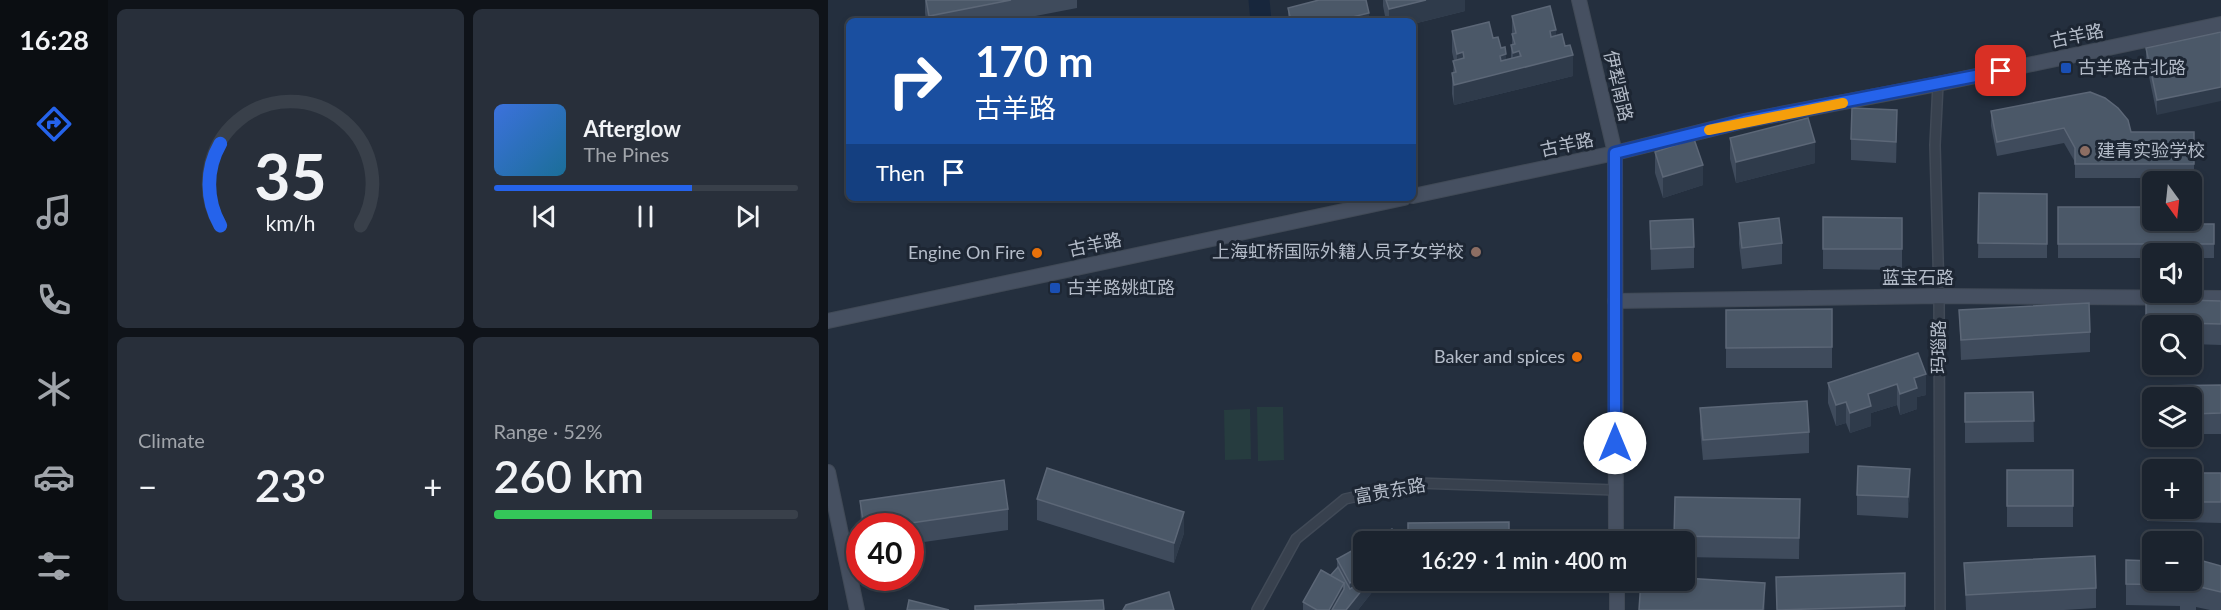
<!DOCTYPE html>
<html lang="en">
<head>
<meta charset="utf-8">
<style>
	:root { --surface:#1b232e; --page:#282f3a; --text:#f1f3f6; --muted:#a0a4aa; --line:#39404a; --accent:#2563eb }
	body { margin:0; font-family:Lato,"Noto Sans SC",sans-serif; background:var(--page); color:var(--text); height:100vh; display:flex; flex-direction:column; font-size:22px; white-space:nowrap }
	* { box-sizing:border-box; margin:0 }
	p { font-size:20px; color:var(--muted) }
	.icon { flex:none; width:33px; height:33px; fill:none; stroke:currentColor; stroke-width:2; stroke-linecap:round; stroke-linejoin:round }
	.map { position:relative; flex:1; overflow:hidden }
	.sheet { display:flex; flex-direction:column; gap:9px; padding:9px; background:#0f1319; width:720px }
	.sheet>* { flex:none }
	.top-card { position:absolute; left:18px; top:18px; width:570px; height:183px; border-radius:9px; box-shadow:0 3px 9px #0003,0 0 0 2px var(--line); background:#1a4fa0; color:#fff; overflow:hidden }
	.needle { width:39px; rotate:165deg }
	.fabs { position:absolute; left:1314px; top:171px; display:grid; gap:12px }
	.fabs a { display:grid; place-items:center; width:60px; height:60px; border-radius:9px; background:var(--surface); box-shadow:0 3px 9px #0003,0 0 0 2px var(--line); font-size:30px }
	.speed { position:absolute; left:18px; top:513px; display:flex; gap:12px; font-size:30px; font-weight:700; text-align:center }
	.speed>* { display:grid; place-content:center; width:78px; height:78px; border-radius:50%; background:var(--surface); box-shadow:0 3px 9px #0003,0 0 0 2px var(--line); line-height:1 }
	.speed .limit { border:9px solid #d22; background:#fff; color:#111 }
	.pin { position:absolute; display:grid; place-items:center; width:51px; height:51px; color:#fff; margin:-26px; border-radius:12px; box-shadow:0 3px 9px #0006 }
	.me { position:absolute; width:66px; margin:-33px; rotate:0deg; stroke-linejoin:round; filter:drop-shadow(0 0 4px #0008) }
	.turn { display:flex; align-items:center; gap:21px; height:126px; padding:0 30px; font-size:27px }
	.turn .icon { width:78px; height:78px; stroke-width:2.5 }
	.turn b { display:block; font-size:42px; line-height:51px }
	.then { display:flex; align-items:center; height:57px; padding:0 30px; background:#0003; gap:12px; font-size:22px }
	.big { font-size:45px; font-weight:600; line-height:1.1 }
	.sheet .card { flex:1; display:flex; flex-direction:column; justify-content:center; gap:9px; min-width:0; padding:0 21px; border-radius:9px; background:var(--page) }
	.sheet .dial { align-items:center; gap:0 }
	.dial svg { height:156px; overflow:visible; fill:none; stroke:var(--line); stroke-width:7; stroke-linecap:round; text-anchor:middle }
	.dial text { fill:var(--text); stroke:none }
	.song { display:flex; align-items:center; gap:18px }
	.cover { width:72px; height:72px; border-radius:9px; background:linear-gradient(135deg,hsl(220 70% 55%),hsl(200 70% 35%)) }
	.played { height:6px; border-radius:3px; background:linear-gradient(90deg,var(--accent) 65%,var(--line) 65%) }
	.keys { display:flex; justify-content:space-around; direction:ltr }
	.heat { display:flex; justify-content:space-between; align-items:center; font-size:33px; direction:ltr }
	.charge { height:9px; border-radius:4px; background:linear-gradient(90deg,#34c759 52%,var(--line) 0) }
	.sheet .tiles { flex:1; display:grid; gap:9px; grid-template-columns:repeat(2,1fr) }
	.trip { position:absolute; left:525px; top:531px; width:342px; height:60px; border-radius:9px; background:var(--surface); box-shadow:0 3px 9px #0003,0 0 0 2px var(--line); font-weight:600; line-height:60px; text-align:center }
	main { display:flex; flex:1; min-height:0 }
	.tabs { display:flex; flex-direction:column; width:108px; justify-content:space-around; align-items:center; background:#0b0e12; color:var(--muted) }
	.tabs .icon { width:42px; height:42px }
	.tabs .selected { color:var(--accent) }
	.tabs b { font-size:27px; color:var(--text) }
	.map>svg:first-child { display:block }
	.pitch { fill:#263c3f }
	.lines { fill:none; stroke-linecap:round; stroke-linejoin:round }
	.river { stroke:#17263c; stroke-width:21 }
	.street-casing { stroke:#414a57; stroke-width:12 }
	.secondary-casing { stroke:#414a57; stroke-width:16 }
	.street { stroke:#38414e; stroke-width:9 }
	.secondary { stroke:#465061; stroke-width:14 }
	.wall { fill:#3f4b5c }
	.shaded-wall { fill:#2f3b4b }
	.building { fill:#4b5868; stroke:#5c6777; stroke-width:1.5 }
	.route-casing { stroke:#184099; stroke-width:15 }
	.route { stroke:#2563eb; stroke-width:10 }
	.slow { stroke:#f59e0b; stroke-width:10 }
	.transit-dot { fill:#1a4fb4; stroke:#1d2633; stroke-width:2 }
	.education-dot { fill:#8d6e63; stroke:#1d2633; stroke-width:2 }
	.food-dot { fill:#e8710a; stroke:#1d2633; stroke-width:2 }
	.labels { text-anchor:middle; stroke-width:6; stroke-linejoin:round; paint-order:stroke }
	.street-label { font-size:18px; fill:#b4bcc9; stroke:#1d2633 }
	.poi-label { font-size:18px; fill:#b4bcc9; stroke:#1d2633; text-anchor:start }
</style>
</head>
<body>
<main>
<nav class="tabs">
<b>16:28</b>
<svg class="icon selected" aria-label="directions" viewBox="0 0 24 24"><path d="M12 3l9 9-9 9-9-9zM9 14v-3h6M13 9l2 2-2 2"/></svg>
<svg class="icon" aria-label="music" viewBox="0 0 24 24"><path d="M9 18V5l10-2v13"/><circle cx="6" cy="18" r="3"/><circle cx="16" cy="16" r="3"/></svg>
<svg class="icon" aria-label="phone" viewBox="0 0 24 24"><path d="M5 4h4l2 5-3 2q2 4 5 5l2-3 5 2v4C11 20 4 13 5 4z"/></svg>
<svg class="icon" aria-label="climate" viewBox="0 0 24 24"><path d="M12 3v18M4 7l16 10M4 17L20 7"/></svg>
<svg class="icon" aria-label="car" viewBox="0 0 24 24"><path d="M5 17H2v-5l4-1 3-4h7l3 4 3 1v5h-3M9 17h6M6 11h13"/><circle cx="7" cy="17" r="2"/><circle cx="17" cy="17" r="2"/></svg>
<svg class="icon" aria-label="filters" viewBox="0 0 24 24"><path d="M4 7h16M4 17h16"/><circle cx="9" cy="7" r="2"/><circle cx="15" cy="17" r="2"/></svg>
</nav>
<section class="sheet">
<div class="tiles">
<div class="card dial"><svg viewBox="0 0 100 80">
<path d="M14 69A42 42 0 1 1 86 69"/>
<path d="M14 69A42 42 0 0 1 14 27" stroke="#2563eb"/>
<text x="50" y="56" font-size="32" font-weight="700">35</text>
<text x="50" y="72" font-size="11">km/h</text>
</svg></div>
<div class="card">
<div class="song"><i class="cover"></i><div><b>Afterglow</b><p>The Pines</p></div></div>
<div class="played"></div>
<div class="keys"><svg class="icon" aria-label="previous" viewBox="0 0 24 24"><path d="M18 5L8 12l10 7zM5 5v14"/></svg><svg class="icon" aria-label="pause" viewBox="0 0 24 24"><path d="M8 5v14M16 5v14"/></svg><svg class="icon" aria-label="next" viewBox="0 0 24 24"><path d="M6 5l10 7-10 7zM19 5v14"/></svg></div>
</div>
<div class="card"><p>Climate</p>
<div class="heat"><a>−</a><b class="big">23°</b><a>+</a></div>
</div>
<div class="card"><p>Range · 52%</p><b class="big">260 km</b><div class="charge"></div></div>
</div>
</section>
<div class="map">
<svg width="1393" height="610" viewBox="0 0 1393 610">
	<rect width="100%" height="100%" fill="#242f3e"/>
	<!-- pitch -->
	<g class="pitch">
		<polygon points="429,407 455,407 456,460 430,461"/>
		<polygon points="422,409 423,459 397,460 396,410"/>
	</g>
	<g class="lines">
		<!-- river -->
		<polyline class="river" points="431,0 433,21"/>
		<!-- street casing -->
		<g class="street-casing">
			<g id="street">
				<polyline points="1110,84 1107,145 1111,296 1112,610"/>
				<polyline points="429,610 468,539 517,499 589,483 787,490"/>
			</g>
		</g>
		<!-- secondary casing -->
		<g class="secondary-casing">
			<g id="secondary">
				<polyline points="751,0 787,153 788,542"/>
				<polyline points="585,196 787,153 916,121 1110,84 1393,24"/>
				<polyline points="787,301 1111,296 1393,298"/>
				<polyline points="0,321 576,198"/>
				<polyline points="0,472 29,610"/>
				<polyline points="789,580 789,610"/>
			</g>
		</g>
		<!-- street -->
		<use href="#street" class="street"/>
		<!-- secondary -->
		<use href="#secondary" class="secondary"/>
	</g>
	<!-- wall -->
	<g class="wall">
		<polygon points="97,0 249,0 249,8 182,21 98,21 97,13"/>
		<polygon points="555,0 637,0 637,11 585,24 585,21 558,21 555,6"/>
		<polygon points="460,8 541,21 460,21"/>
		<polygon points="684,16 728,36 745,76 626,105 624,94 624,73 625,73 626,61 624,52 624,31 665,38 673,48 678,60 683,59 683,45 684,45"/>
		<polygon points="1393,32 1329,115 1318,62 1318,48"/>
		<polygon points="1163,111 1303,132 1366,132 1366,178 1247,178 1247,162 1236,143 1169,156 1163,126"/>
		<polygon points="1069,131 1068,163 1023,160 1023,139"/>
		<polygon points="902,138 987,163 908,183 902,159"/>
		<polygon points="827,152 875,185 835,198 827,173"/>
		<polygon points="1151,193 1219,194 1219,258 1150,258"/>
		<polygon points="1230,207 1372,224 1386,224 1386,258 1364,258 1364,254 1324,254 1324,258 1230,258"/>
		<polygon points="1074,218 1074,270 995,269 995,249"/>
		<polygon points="822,221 866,247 866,268 823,270"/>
		<polygon points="911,223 954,243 954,264 914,269 911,244"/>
		<polygon points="1393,301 1393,345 1364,344 1364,326 1324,326 1324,343 1318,343 1318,322"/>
		<polygon points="1004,309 1004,368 898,368 898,310"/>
		<polygon points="1131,310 1262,332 1262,352 1133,360"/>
		<polygon points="1090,353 1098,395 1089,397 1089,409 1072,415 1069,405 1043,413 1043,426 1022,433 1018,423 1008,426 1000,403 1000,383"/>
		<polygon points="1393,385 1393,434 1364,434 1364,398"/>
		<polygon points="1205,392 1206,442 1137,443 1137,393"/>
		<polygon points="872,408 981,432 981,453 875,460 872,429"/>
		<rect x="1179" y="470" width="66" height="57"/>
		<polygon points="1320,472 1324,472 1324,508 1364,508 1364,473 1393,473 1393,523 1319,521"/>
		<polygon points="1082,489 1080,518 1029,515 1029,495"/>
		<polygon points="847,497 972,499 971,559 856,557 856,542 846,542"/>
		<polygon points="209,499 356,533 346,563 209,520"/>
		<polygon points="32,501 180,509 180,530 82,544 82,526 33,526"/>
		<polygon points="509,559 536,580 572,580 550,591 549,589 545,591 530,610 475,610 475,602 509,569"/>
		<polygon points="1298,560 1393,566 1393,610 1382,610 1368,607 1368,610 1352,610 1352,606 1298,605"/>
		<polygon points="1136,563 1268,588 1268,608 1236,610 1138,610"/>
		<polygon points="1077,573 1077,610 949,610 948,577"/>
	</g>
	<!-- shaded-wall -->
	<g class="shaded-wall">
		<polygon points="598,0 637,0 637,11 585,24 585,21 561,21 561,9"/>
		<polygon points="541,13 541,21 508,21"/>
		<polygon points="728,30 728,50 722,31"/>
		<polygon points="691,51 691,68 745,55 745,76 626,105 626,85 672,56 678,54 678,72 685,70 685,53"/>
		<polygon points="635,52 635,73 629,75 629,54"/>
		<polygon points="1393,87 1393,101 1329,115 1329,100"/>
		<rect x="585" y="91" width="2" height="21"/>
		<polygon points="1069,110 1069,131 1068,163 1068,142"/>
		<polygon points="987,142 987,163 908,183 908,162"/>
		<polygon points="875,165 875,185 835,198 835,177"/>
		<polygon points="1098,374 1098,395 1089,397 1089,409 1072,415 1072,394 1086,378"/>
		<polygon points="1069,384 1069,405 1043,413 1043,426 1022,433 1022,413 1040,394"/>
		<polygon points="1018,402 1018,423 1008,426 1008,405"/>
		<polygon points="1082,469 1082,489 1080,518 1080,497"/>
		<polygon points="356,512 356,533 346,563 346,543"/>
		<polygon points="536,575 536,580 549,580 549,589 545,591 530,610 518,610 522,603 522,583"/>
		<polygon points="550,580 572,580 550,591"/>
		<polygon points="516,583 516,604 512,610 501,610"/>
		<polygon points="937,583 937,610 935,610"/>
	</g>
	<!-- building -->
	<g class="building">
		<polygon points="98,0 183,0 101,16"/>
		<polygon points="491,0 538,0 541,13 508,21 463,21 460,8"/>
		<polygon points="558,0 598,0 561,9"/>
		<polygon points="722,6 728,30 722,31 723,37 734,34 737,46 742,45 745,55 626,85 624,73 628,72 625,61 636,58 635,52 629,54 624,31 661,22 665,38 670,37 673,48 677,47 678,54 672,56 673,61 693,56 691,51 685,53 683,45 687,44 684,34 688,33 684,16"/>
		<polygon points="1393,32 1393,87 1329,100 1318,48"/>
		<polygon points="1262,92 1277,98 1290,108 1300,120 1303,132 1366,132 1366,164 1247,164 1247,148 1236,128 1169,142 1163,111"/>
		<polygon points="1024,108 1069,110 1068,142 1023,139"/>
		<polygon points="980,118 987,142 908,162 902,138"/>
		<polygon points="866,139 875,165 835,177 827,152"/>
		<polygon points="1151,193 1219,194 1219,244 1150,243"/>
		<polygon points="1230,207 1324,207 1324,220 1364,220 1364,207 1372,207 1372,224 1386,224 1386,244 1230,244"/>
		<polygon points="995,217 1074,218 1074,249 995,249"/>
		<polygon points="951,218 954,243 914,248 911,223"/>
		<polygon points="865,219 866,247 823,249 822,221"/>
		<polygon points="1318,299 1393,301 1393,324 1318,322"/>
		<polygon points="1261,303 1262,332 1133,340 1131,310"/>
		<polygon points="1004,309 1004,347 898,348 898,310"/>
		<polygon points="1090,353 1098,374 1086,378 1089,388 1072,394 1069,384 1040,394 1043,406 1022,413 1018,402 1008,405 1000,383"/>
		<polygon points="1393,385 1393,413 1364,414 1364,398 1326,398 1326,386"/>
		<polygon points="1205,392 1206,421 1137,422 1137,393"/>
		<polygon points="979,401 981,432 875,440 872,408"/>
		<polygon points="1030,466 1082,469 1080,497 1029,495"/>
		<polygon points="219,468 356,512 346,543 209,499"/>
		<rect x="1179" y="470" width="66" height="36"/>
		<polygon points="1320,472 1324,472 1324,501 1319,501"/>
		<rect x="1364" y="473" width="29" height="29"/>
		<polygon points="176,480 180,509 62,526 36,526 32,501"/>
		<polygon points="847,497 972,499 971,538 846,536"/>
		<polygon points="681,522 681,542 580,542 580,523"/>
		<polygon points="564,529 571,542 541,542"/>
		<polygon points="580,533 580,542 571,542 568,536"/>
		<polygon points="536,544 536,575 522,583 509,559"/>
		<polygon points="1267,556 1268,588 1138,595 1136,563"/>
		<polygon points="1298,560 1324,561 1324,580 1364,580 1364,561 1375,561 1393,566 1393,592 1368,586 1367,591 1352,590 1353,585 1298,584"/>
		<polygon points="510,567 522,589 537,580 542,580 518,610 504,610 516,589 516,583 502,576"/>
		<polygon points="493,570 516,583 501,610 489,610 475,602"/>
		<polygon points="1077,573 1077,606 949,610 948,577"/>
		<polygon points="856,578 937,583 935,610 811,610 813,580 856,580"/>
		<polygon points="341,592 346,610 295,610 298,605"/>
		<polygon points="81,600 121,610 79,610"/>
		<polygon points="275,600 276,610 147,610 147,606"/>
	</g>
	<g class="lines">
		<!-- route casing -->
		<g class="route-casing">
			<polyline id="route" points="787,443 787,153 916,121 1173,71"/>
		</g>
		<!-- route -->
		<use href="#route" class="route"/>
		<!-- slow -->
		<polyline class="slow" points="881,130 1015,103"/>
	</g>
	<!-- markers -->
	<g class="transit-dot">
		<rect x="1232" y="62" width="12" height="12" rx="3"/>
		<rect x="221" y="282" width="12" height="12" rx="3"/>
	</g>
	<g class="education-dot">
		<circle cx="1257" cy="151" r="6"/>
		<circle cx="648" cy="252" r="6"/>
	</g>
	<g class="food-dot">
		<circle cx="209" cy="253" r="6"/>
		<circle cx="749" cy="357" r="6"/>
	</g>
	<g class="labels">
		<!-- street labels -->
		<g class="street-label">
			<text transform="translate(1249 36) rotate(-12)" y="6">古羊路</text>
			<text transform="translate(790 86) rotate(77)" y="6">伊犁南路</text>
			<text transform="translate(739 145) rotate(-12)" y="6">古羊路</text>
			<text transform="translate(267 245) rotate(-12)" y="6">古羊路</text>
			<text x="1090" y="284">蓝宝石路</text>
			<text transform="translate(1111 347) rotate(-90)" y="6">玛瑙路</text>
			<text transform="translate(562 491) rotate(-10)" y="6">富贵东路</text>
		</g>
		<!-- poi labels -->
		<g class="poi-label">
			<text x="1250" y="74">古羊路古北路</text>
			<text x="1269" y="157">建青实验学校</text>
			<text x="636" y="258" text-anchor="end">上海虹桥国际外籍人员子女学校</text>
			<text x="197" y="259" text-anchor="end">Engine On Fire</text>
			<text x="239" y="294">古羊路姚虹路</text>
			<text x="737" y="363" text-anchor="end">Baker and spices</text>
		</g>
	</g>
</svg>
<div class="fabs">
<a><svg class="needle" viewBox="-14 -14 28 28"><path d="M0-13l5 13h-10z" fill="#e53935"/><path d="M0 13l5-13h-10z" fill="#a0a4aa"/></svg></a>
<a><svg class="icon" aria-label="sound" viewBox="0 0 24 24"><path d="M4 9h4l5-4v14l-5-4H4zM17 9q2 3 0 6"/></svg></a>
<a><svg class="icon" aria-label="search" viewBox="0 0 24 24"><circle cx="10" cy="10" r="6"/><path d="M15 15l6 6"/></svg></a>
<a><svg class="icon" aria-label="layers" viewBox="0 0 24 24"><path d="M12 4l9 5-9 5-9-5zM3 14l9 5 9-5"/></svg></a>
<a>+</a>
<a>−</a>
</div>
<div class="speed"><div class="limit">40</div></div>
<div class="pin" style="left:1173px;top:71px;background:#d93025"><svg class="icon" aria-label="arrive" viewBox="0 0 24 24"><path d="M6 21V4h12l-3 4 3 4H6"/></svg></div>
<svg class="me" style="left:787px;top:443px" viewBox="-20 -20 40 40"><circle r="19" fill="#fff"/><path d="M0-13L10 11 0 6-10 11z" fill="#2563eb"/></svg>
<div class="trip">16:29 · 1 min · 400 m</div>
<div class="top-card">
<div class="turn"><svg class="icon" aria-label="right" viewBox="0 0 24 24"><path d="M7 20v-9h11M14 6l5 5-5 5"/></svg><div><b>170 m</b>古羊路</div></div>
<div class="then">Then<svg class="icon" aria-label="arrive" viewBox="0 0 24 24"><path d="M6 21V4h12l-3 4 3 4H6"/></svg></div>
</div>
</div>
</main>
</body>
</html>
